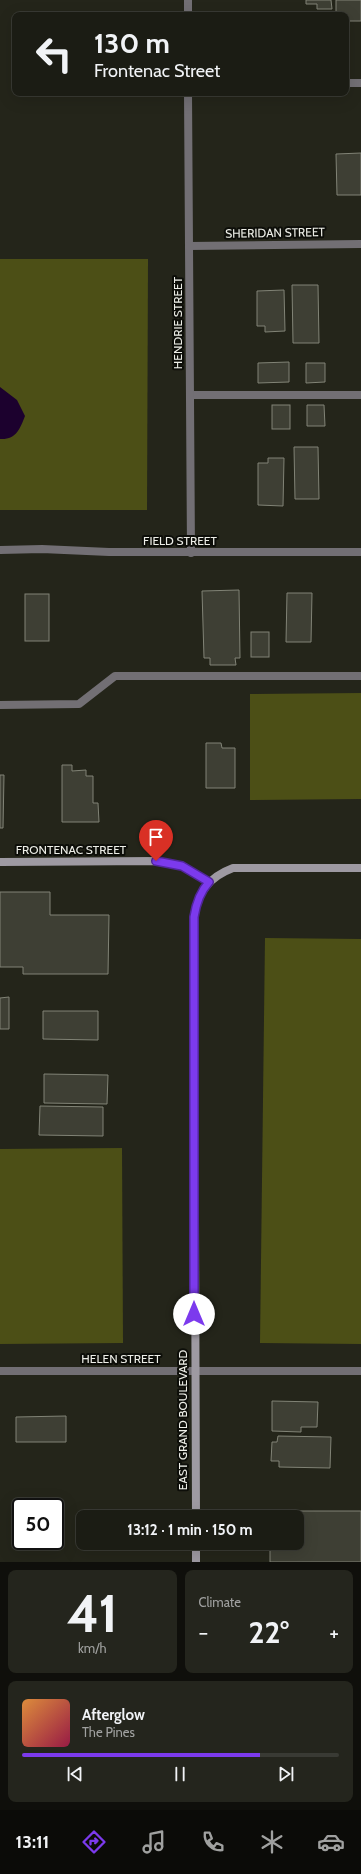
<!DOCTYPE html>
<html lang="en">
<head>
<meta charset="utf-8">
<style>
	:root { --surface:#1b1c14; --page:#24251d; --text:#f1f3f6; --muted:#a0a1a0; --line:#393a34; --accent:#7c3aed }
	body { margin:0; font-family:Cabin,sans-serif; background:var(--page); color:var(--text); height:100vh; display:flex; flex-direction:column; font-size:15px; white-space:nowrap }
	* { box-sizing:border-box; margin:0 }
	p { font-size:13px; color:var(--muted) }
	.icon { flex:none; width:22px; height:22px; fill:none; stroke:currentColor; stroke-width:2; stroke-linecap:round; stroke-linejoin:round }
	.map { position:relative; height:1562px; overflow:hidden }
	.side { display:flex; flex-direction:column; gap:8px; padding:8px; background:#0f0f0b; flex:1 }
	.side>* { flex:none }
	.banner { position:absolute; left:12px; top:12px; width:337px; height:84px; border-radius:8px; box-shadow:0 4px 16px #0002,0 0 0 1px var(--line); background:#1b1c14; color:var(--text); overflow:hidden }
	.speed { position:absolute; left:12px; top:1498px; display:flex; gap:8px; font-size:20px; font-weight:700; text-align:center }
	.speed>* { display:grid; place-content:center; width:52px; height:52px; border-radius:50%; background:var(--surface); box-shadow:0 4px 16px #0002,0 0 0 1px var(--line); line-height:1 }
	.speed .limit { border:2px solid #111; border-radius:6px; background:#fff; color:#111 }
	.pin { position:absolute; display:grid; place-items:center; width:34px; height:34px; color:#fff; margin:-41px -17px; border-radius:50% 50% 50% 0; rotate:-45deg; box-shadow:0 0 4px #0007 }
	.pin .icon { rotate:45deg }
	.me { position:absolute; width:44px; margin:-22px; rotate:0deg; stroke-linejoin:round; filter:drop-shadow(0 0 3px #0008) }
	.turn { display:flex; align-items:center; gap:14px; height:84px; padding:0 16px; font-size:18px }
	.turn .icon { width:52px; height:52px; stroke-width:2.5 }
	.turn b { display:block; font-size:28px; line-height:34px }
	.big { font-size:30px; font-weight:700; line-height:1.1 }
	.side .tile { flex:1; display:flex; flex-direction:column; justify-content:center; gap:6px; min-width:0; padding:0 14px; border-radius:8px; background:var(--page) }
	.side .dial { align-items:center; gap:0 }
	.dial b { font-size:52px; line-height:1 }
	.song { display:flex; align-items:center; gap:12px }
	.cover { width:48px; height:48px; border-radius:6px; background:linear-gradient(135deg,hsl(30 70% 55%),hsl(340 70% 35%)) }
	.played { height:4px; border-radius:2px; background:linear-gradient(90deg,var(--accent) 75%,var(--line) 75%) }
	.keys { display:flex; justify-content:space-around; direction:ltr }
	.heat { display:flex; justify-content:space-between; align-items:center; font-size:22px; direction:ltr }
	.side .tiles { flex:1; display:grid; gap:8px; grid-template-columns:1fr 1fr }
	.tile:last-child { grid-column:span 2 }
	.trip { position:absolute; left:76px; top:1510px; width:228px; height:40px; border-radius:8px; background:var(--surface); box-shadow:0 4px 16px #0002,0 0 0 1px var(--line); font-weight:700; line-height:40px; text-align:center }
	.dock { display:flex; height:64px; justify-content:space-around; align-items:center; background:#0b0b08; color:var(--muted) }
	.dock .icon { width:28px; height:28px }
	.dock .active { color:var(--accent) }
	.dock b { font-size:18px; color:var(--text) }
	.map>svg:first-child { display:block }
	.green { fill:#4c4f16 }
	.water { fill:#1c012e }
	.building { fill:#3e3f34; stroke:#818376 }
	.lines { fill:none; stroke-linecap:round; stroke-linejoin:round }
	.lane { stroke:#726f74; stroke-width:8 }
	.street { stroke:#726f74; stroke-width:8 }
	.secondary { stroke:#9e9aa2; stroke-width:8 }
	.route-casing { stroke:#51269a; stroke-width:10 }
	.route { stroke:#7c3aed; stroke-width:7 }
	.labels { text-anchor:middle; stroke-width:4; stroke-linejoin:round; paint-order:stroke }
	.street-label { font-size:12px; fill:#eeefe8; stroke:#0d0e09 }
</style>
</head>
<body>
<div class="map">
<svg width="361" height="1562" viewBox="0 0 361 1562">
	<rect width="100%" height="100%" fill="#24251a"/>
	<!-- green -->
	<g class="green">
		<polygon points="0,259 148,259 147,510 0,510"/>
		<polygon points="361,693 361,799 250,800 250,694"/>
		<polygon points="265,938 361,939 361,1344 260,1343"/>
		<polygon points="122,1148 123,1343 0,1344 0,1149"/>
	</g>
	<!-- water -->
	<path class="water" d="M0,387l17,13 8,16c-5,13 -9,24 -25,23z"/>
	<!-- building -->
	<g class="building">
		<polygon points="306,0 331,0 332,9 317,9 317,4 306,4"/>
		<polygon points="336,0 361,0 361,21 346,21 346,15 336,15"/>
		<polygon points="361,153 361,195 337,195 336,154"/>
		<polygon points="292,285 318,285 319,343 293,343"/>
		<polygon points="284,290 285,331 265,332 265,326 257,326 257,291"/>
		<polygon points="289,362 289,382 258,383 258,363"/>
		<polygon points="306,363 325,363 325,382 306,383"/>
		<rect x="272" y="405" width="18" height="24"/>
		<polygon points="307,405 324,405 325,426 307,426"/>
		<polygon points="294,447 318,447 319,499 295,499"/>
		<polygon points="268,458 284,458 283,506 258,505 258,463 268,463"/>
		<polygon points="239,590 240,658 235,658 236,665 210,665 210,658 204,658 202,591"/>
		<polygon points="287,593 312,593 311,642 286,642"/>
		<rect x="25" y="594" width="24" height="47"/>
		<rect x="251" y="632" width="18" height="25"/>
		<polygon points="206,743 221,743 222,748 235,748 235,788 206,788"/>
		<polygon points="62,765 72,765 72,771 86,770 86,776 93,776 93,803 98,803 99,822 62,822"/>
		<polygon points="0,775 4,775 3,828 0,828"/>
		<polygon points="0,892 50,892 50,915 109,915 108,974 23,974 23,967 0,967"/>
		<polygon points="9,997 9,1029 0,1029 0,998"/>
		<polygon points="43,1011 98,1011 98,1040 43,1039"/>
		<polygon points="44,1074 108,1075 107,1104 44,1103"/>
		<polygon points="40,1106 103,1107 103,1136 39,1135"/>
		<polygon points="272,1401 318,1402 317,1427 301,1427 301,1432 272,1431"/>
		<polygon points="66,1416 66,1442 16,1442 16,1417"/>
		<polygon points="278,1436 331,1437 330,1468 279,1467 279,1461 271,1461 272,1442 277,1442"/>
		<polygon points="270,1511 361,1511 361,1562 270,1562 270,1543 297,1543 297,1517 270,1517"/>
	</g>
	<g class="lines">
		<!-- lane -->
		<g class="lane">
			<polyline points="346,83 361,83"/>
			<polyline points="190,395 361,395"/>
			<polyline points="0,705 79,704 115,676 361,676"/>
		</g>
		<!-- street -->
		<g class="street">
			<polyline points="188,0 188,15"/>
			<polyline points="188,93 191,553"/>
			<polyline points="189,246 361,244"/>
			<polyline points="0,550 42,549 109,552 361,552"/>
			<polyline points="0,1371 361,1371"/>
		</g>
		<!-- secondary -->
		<g class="secondary">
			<polyline points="0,862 156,861 182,866 209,882"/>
			<path d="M196,1517l-2,-600c4,-25 15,-40 39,-49h128"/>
			<polyline points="196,1543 196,1562"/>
		</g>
	</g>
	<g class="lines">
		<!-- route casing -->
		<g class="route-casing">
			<path id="route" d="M156,861l26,5 27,16c-9,10 -13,22 -15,35v397"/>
		</g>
		<!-- route -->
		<use href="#route" class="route"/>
	</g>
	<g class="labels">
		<!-- street labels -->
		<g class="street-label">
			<text transform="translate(275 233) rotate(-1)" y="4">SHERIDAN STREET</text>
			<text transform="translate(178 323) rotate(-90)" y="4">HENDRIE STREET</text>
			<text x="180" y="545">FIELD STREET</text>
			<text x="71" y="854">FRONTENAC STREET</text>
			<text x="121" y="1363">HELEN STREET</text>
			<text transform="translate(183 1420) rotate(-90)" y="4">EAST GRAND BOULEVARD</text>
		</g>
	</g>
</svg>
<div class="speed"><div class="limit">50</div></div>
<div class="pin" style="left:156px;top:861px;background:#d93025"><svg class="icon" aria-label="arrive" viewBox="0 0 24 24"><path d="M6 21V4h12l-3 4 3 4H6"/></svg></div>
<svg class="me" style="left:194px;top:1314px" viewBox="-20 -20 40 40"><circle r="19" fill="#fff"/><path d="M0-13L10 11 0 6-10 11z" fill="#7c3aed"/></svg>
<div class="trip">13:12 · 1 min · 150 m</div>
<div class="banner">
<div class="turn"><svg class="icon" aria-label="left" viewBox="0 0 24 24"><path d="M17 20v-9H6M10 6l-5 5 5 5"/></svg><div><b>130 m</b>Frontenac Street</div></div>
</div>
</div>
<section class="side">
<div class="tiles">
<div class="tile dial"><b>41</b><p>km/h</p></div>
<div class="tile"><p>Climate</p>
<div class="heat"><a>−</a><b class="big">22°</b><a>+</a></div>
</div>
<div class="tile">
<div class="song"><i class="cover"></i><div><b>Afterglow</b><p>The Pines</p></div></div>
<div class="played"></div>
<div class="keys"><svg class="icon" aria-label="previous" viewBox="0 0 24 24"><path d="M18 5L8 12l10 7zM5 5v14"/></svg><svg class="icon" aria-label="pause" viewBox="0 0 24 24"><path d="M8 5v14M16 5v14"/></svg><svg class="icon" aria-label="next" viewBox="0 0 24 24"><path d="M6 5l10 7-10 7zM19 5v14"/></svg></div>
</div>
</div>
</section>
<nav class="dock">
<b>13:11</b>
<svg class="icon active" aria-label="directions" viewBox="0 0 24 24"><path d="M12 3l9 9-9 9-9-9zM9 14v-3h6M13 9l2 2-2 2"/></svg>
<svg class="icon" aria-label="music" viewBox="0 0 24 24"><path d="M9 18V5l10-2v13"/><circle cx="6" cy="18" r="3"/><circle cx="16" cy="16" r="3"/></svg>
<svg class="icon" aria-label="phone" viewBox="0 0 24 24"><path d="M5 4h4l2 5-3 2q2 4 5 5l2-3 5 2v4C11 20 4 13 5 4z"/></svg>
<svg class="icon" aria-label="climate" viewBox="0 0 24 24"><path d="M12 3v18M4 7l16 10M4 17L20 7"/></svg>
<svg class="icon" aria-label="car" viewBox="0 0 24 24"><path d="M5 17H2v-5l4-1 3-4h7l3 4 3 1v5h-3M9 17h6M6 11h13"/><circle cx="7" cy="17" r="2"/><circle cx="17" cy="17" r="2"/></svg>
</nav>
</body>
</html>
